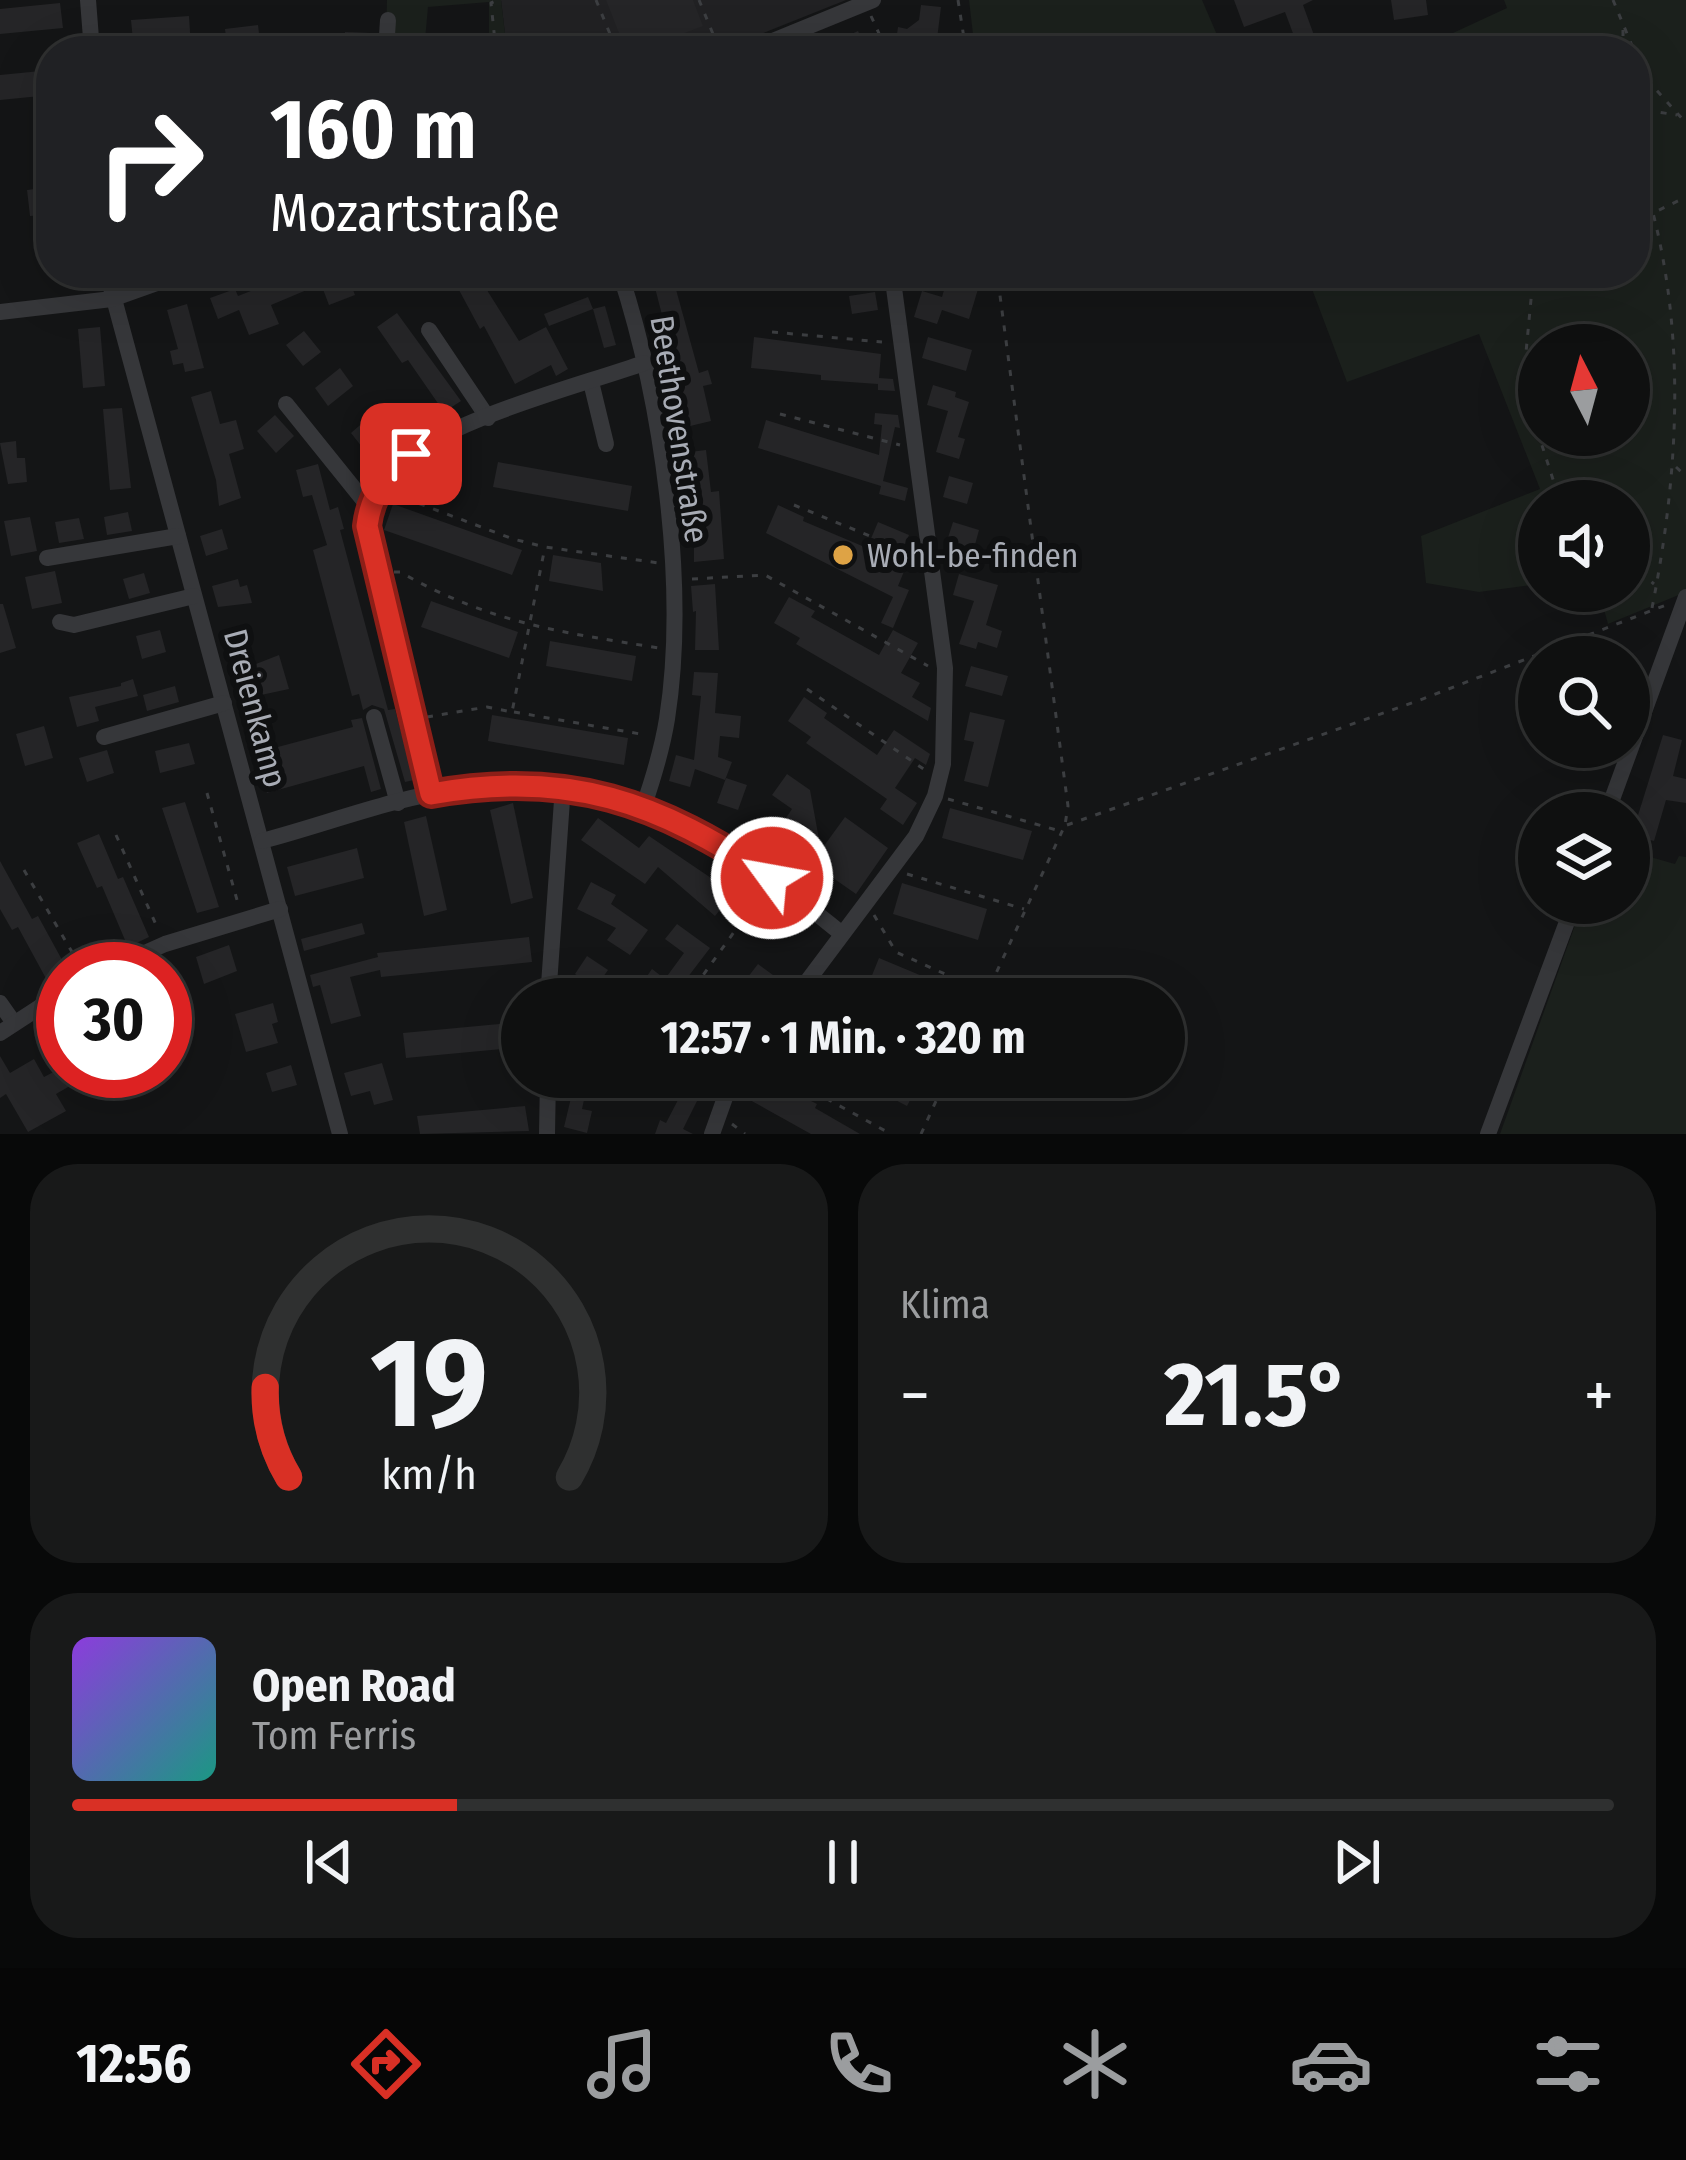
<!DOCTYPE html>
<html lang="de">
<head>
<meta charset="utf-8">
<style>
	:root { --surface:#0f1010; --page:#181919; --text:#f1f3f6; --muted:#9b9d9f; --line:#2f3030; --accent:#d93025 }
	body { margin:0; font-family:"Fira Sans Condensed",sans-serif; background:var(--page); color:var(--text); height:100vh; display:flex; flex-direction:column; font-size:45px; white-space:nowrap }
	* { box-sizing:border-box; margin:0 }
	p { font-size:39px; color:var(--muted) }
	.icon { flex:none; width:66px; height:66px; fill:none; stroke:currentColor; stroke-width:2; stroke-linecap:round; stroke-linejoin:round }
	.map { position:relative; height:1134px; overflow:hidden }
	.sheet { display:flex; flex-direction:column; gap:30px; padding:30px; background:#080909; flex:1 }
	.sheet>* { flex:none }
	.banner { position:absolute; left:36px; top:36px; width:1614px; height:252px; border-radius:48px; box-shadow:0 12px 48px #0002,0 0 0 3px var(--line); background:#202124; color:#fff; overflow:hidden }
	.needle { width:78px; rotate:354deg }
	.controls { position:absolute; left:1518px; top:324px; display:grid; gap:24px }
	.controls a { display:grid; place-items:center; width:132px; height:132px; border-radius:50%; background:var(--surface); box-shadow:0 12px 48px #0002,0 0 0 3px var(--line); font-size:60px }
	.speed { position:absolute; left:36px; top:942px; display:flex; gap:24px; font-size:60px; font-weight:700; text-align:center }
	.speed>* { display:grid; place-content:center; width:156px; height:156px; border-radius:50%; background:var(--surface); box-shadow:0 12px 48px #0002,0 0 0 3px var(--line); line-height:1 }
	.speed .limit { border:18px solid #d22; background:#fff; color:#111 }
	.pin { position:absolute; display:grid; place-items:center; width:102px; height:102px; color:#fff; margin:-51px; border-radius:24px; box-shadow:0 6px 18px #0006 }
	.me { position:absolute; width:132px; margin:-66px; rotate:302deg; stroke-linejoin:round; filter:drop-shadow(0 0 9px #0008) }
	.turn { display:flex; align-items:center; gap:42px; height:252px; padding:0 36px; font-size:54px }
	.turn .icon { width:156px; height:156px; stroke-width:2.5 }
	.turn b { display:block; font-size:84px; line-height:102px }
	.big { font-size:90px; font-weight:700; line-height:1.1 }
	.sheet .widget { flex:1; display:flex; flex-direction:column; justify-content:center; gap:18px; min-width:0; padding:0 42px; border-radius:48px; background:var(--page) }
	.sheet .dial { align-items:center; gap:0 }
	.dial svg { height:312px; overflow:visible; fill:none; stroke:var(--line); stroke-width:7; stroke-linecap:round; text-anchor:middle }
	.dial text { fill:var(--text); stroke:none }
	.song { display:flex; align-items:center; gap:36px }
	.cover { width:144px; height:144px; border-radius:18px; background:linear-gradient(135deg,hsl(270 70% 55%),hsl(170 70% 35%)) }
	.played { height:12px; border-radius:6px; background:linear-gradient(90deg,var(--accent) 25%,var(--line) 25%) }
	.keys { display:flex; justify-content:space-around; direction:ltr }
	.heat { display:flex; justify-content:space-between; align-items:center; font-size:66px; direction:ltr }
	.sheet .tiles { flex:1; display:grid; gap:30px; grid-template-columns:1fr 1fr }
	.widget:last-child { grid-column:span 2 }
	.trip { position:absolute; left:501px; top:978px; width:684px; height:120px; border-radius:60px; background:var(--surface); box-shadow:0 12px 48px #0002,0 0 0 3px var(--line); font-weight:700; line-height:120px; text-align:center }
	.menu { display:flex; height:192px; justify-content:space-around; align-items:center; background:#060606; color:var(--muted) }
	.menu .icon { width:84px; height:84px }
	.menu .selected { color:var(--accent) }
	.menu b { font-size:54px; color:var(--text) }
	.map>svg:first-child { display:block }
	.built { fill:#212123 }
	.green { fill:#1b201c; fill-rule:evenodd }
	.building { fill:#252527 }
	.lines { fill:none; stroke-linecap:round; stroke-linejoin:round }
	.path { stroke:#3c3e41; stroke-width:3; stroke-dasharray:6 9; stroke-linecap:butt }
	.minor { stroke:#36373a; stroke-width:16 }
	.route-casing { stroke:#8d1f18; stroke-width:30 }
	.route { stroke:#d93025; stroke-width:21 }
	.poi-dot { fill:#dea345; stroke:#0f1011; stroke-width:4.5 }
	.labels { text-anchor:middle; stroke-width:12; stroke-linejoin:round; paint-order:stroke }
	.street-label { font-size:33px; fill:#a8acb5; stroke:#0f1011 }
	.poi-label { font-size:33px; fill:#a8acb5; stroke:#0f1011; text-anchor:start }
</style>
</head>
<body>
<div class="map">
<svg width="1686" height="1134" viewBox="0 0 1686 1134">
	<rect width="100%" height="100%" fill="#141516"/>
	<!-- built -->
	<polygon class="built" points="501,0 846,0 718,51 507,51"/>
	<!-- green -->
	<g class="green">
		<polygon points="387,0 501,0 507,51 489,51 489,2 428,7 425,40 386,36"/>
		<polygon points="969,0 1202,0 1224,51 975,51"/>
		<path d="M1504,0h182v592l-78,32 -9,-33h30v-90h-90v83l-60,8 -53,-9 -5,-47 119,-47 -61,-155 -132,48 -41,-109h329v-222h-221l93,-43zM1539,345h90v90h-90z"/>
		<polygon points="1629,851 1675,864 1679,856 1686,857 1686,1134 1500,1134 1583,903 1629,903"/>
	</g>
	<!-- building -->
	<g class="building">
		<polygon points="606,0 693,0 703,26 661,42 665,51 626,51"/>
		<polygon points="1234,0 1313,0 1303,5 1315,38 1297,44 1285,12 1244,27"/>
		<polygon points="1391,0 1426,0 1428,15 1394,20"/>
		<polygon points="60,3 63,28 0,34 0,9"/>
		<polygon points="921,5 941,7 937,39 922,51 895,49 898,27 907,29 919,20"/>
		<polygon points="189,16 191,48 175,49 174,37 133,40 131,20"/>
		<polygon points="258,25 261,51 228,51 225,29"/>
		<polygon points="858,31 867,51 815,51"/>
		<polygon points="345,32 370,33 370,51 345,51"/>
		<polygon points="51,70 51,95 0,100 0,75"/>
		<polygon points="51,187 51,214 30,216 27,190"/>
		<polygon points="297,273 380,273 351,285 355,295 329,305 321,284 271,305 279,324 249,335 239,310 218,319 210,298 235,289 238,296"/>
		<polygon points="961,274 974,278 971,287 978,289 969,319 942,310 937,324 914,317 922,291 942,297 945,287 956,291"/>
		<polygon points="672,275 699,373 708,370 712,384 703,386 711,421 686,427 681,405 685,404 653,280"/>
		<polygon points="480,279 519,341 546,327 568,369 556,376 551,365 515,384 484,326 480,329 459,290"/>
		<polygon points="875,292 878,310 852,314 849,296"/>
		<polygon points="588,297 593,309 549,326 544,314"/>
		<polygon points="187,304 204,368 185,372 183,363 173,365 170,351 178,349 167,310"/>
		<polygon points="605,306 616,345 604,348 593,309"/>
		<polygon points="397,313 461,401 444,412 408,360 402,363 377,327"/>
		<polygon points="100,327 105,386 83,388 78,329"/>
		<polygon points="304,331 321,352 303,366 286,345"/>
		<polygon points="754,337 881,354 879,378 893,379 895,391 878,390 878,384 821,380 821,375 751,368"/>
		<polygon points="928,337 972,350 966,371 922,358"/>
		<polygon points="340,368 353,386 328,406 315,388"/>
		<polygon points="933,385 956,392 955,397 969,402 958,437 965,439 959,459 936,452 948,411 927,405"/>
		<polygon points="211,391 220,424 236,420 244,449 229,454 241,498 219,506 216,480 191,397"/>
		<polygon points="122,408 131,488 110,490 103,409"/>
		<polygon points="375,412 392,431 381,441 376,435 362,447 351,433"/>
		<polygon points="875,413 898,415 900,428 895,427 883,481 908,488 905,501 879,494 881,486 758,448 766,420 879,455 882,425 874,424"/>
		<polygon points="275,415 294,436 276,453 257,431"/>
		<polygon points="16,441 17,458 25,458 27,482 8,484 0,443"/>
		<polygon points="706,450 711,492 719,491 724,559 694,562 694,535 682,453"/>
		<polygon points="498,462 632,486 628,511 493,487"/>
		<polygon points="318,464 330,510 338,507 344,529 340,530 388,710 395,709 414,780 405,782 384,709 372,705 363,710 359,694 352,696 313,550 327,545 312,495 303,497 296,470"/>
		<polygon points="949,476 973,483 967,504 943,497"/>
		<polygon points="393,504 522,550 512,575 384,530"/>
		<polygon points="778,505 804,517 803,521 867,548 878,522 909,535 896,566 905,569 898,586 909,590 893,628 881,623 893,597 766,533"/>
		<polygon points="128,512 132,531 107,535 104,517"/>
		<polygon points="30,517 37,551 11,556 4,521"/>
		<polygon points="79,518 84,539 59,543 55,522"/>
		<polygon points="953,522 979,530 973,552 946,544"/>
		<polygon points="222,529 228,549 206,556 200,536"/>
		<polygon points="553,555 601,563 603,591 549,581"/>
		<polygon points="55,571 62,603 32,609 25,577"/>
		<polygon points="144,573 150,593 129,599 123,579"/>
		<polygon points="959,574 998,585 986,625 1002,631 997,648 978,642 976,649 959,644 974,601 953,595"/>
		<polygon points="238,579 240,587 247,585 252,603 218,607 212,586"/>
		<polygon points="715,584 719,650 695,650 696,611 693,612 691,586"/>
		<polygon points="789,597 815,611 811,617 879,655 893,630 918,643 901,673 920,683 912,697 931,708 928,721 796,644 800,638 774,623"/>
		<polygon points="431,601 518,632 509,658 421,627"/>
		<polygon points="0,604 3,604 16,648 0,653"/>
		<polygon points="160,630 166,652 142,659 136,636"/>
		<polygon points="550,641 636,656 632,681 546,666"/>
		<polygon points="279,655 289,689 243,699 235,672"/>
		<polygon points="971,666 1008,676 1002,696 965,686"/>
		<polygon points="694,672 718,673 715,713 741,716 739,738 720,736 718,757 732,762 725,780 695,769 690,787 669,781 676,755 694,760 701,696 692,695"/>
		<polygon points="133,679 138,696 95,707 99,721 77,727 69,697 121,686 121,683"/>
		<polygon points="175,686 179,702 147,711 143,695"/>
		<polygon points="804,697 827,713 824,718 877,755 894,730 930,754 926,765 915,758 895,788 917,803 903,825 880,809 887,799 806,743 811,737 788,721"/>
		<polygon points="970,712 1005,720 988,787 964,781 974,742 964,740"/>
		<polygon points="492,715 628,738 624,765 488,741"/>
		<polygon points="362,718 381,789 371,792 364,766 267,793 260,768 278,763 274,748 353,727 351,720"/>
		<polygon points="44,726 53,758 25,766 16,734"/>
		<polygon points="1663,735 1682,740 1673,776 1686,779 1686,803 1666,800 1654,841 1646,839 1644,845 1630,841"/>
		<polygon points="189,743 195,764 160,773 155,751"/>
		<polygon points="107,750 114,773 87,782 79,758"/>
		<polygon points="787,774 810,790 821,850 845,817 888,848 856,894 823,871 815,882 759,846 768,833 773,837 792,809 772,795"/>
		<polygon points="726,778 747,785 738,810 717,803"/>
		<polygon points="185,802 219,907 197,913 162,808"/>
		<polygon points="513,803 533,898 511,904 490,810"/>
		<polygon points="950,808 1032,831 1023,860 942,838"/>
		<polygon points="426,816 447,910 424,916 404,822"/>
		<polygon points="598,818 639,848 649,836 714,880 720,873 744,891 729,911 723,906 715,916 658,867 645,884 581,840"/>
		<polygon points="99,834 118,879 123,877 149,937 128,947 102,886 97,888 77,843"/>
		<polygon points="357,848 364,878 295,896 287,867"/>
		<polygon points="0,861 32,919 38,916 67,969 49,984 18,927 12,930 0,909"/>
		<polygon points="591,882 616,895 611,904 648,930 630,955 607,940 616,928 577,909"/>
		<polygon points="902,883 987,909 978,940 893,914"/>
		<polygon points="768,904 789,919 776,937 755,921"/>
		<polygon points="362,923 365,934 304,951 301,939"/>
		<polygon points="677,924 710,948 671,999 652,999 638,989 652,969 665,979 684,953 665,939"/>
		<polygon points="529,937 532,962 381,977 380,970 350,977 361,1016 331,1024 320,985 313,987 310,975 378,957 377,953"/>
		<polygon points="229,945 237,971 204,984 196,957"/>
		<polygon points="587,956 608,970 595,988 575,974"/>
		<polygon points="879,958 977,999 894,999 867,988"/>
		<polygon points="758,964 777,978 761,999 731,999"/>
		<polygon points="273,1003 278,1022 272,1024 278,1043 246,1052 235,1014"/>
		<polygon points="522,1022 522,1047 406,1058 403,1033"/>
		<polygon points="0,1056 10,1073 34,1059 44,1077 63,1067 75,1083 56,1094 66,1111 28,1132 6,1094 0,1098"/>
		<polygon points="382,1063 393,1100 374,1105 370,1091 351,1096 344,1073"/>
		<polygon points="291,1065 297,1085 272,1092 266,1073"/>
		<polygon points="576,1077 589,1077 582,1109 592,1111 587,1133 564,1127"/>
		<polygon points="672,1077 703,1089 683,1129 693,1134 655,1134 660,1120 666,1123 678,1100 664,1093"/>
		<polygon points="763,1077 817,1104 815,1108 860,1134 811,1134 750,1100"/>
		<polygon points="851,1077 922,1077 907,1106"/>
		<polygon points="525,1106 529,1131 420,1134 417,1116"/>
	</g>
	<g class="lines">
		<!-- path -->
		<g class="path">
			<polyline points="596,0 617,51"/>
			<polyline points="699,0 720,51"/>
			<polyline points="958,0 966,51"/>
			<polyline points="1613,0 1633,48"/>
			<polyline points="871,16 887,51"/>
			<polyline points="675,37 680,51"/>
			<polyline points="496,51 491,3 498,0"/>
			<polyline points="1623,51 1623,29"/>
			<polyline points="1635,52 1650,83 1686,123"/>
			<polyline points="1635,100 1645,110 1677,115"/>
			<polyline points="1544,273 1532,289 1525,363 1537,387 1538,433 1560,501"/>
			<polyline points="772,332 882,342"/>
			<polyline points="780,414 900,445"/>
			<polyline points="1676,467 1686,476"/>
			<polyline points="391,493 513,539 545,547 659,563"/>
			<polyline points="794,505 904,550 911,547"/>
			<polyline points="1629,562 1654,584"/>
			<path d="M394,572h6c90,51 159,60 259,76"/>
			<polyline points="692,579 765,575 928,666"/>
			<path d="M1652,608c26,-131 34,-266 1,-395l33,-16"/>
			<polyline points="807,689 925,770"/>
			<polyline points="514,712 646,735"/>
			<polyline points="427,717 487,707 512,712 545,547"/>
			<polyline points="207,793 239,907"/>
			<polyline points="948,799 1060,831"/>
			<polyline points="1067,825 1420,700 1666,605"/>
			<polyline points="116,835 157,927"/>
			<polyline points="24,870 82,969"/>
			<polyline points="907,874 1024,909"/>
			<polyline points="874,915 896,952 985,992"/>
			<polyline points="686,999 762,893"/>
			<polyline points="984,999 1065,825 1068,806 997,273"/>
			<polyline points="697,1077 715,1086"/>
			<polyline points="787,1077 891,1134"/>
			<polyline points="732,1124 745,1134"/>
			<polyline points="921,1134 947,1077"/>
		</g>
		<!-- minor -->
		<g class="minor">
			<polyline points="88,0 92,51"/>
			<polyline points="386,51 388,20"/>
			<polyline points="748,51 873,0"/>
			<polyline points="107,273 340,1134"/>
			<path d="M620,273c42,129 68,312 47,446 -5,31 -14,60 -24,89"/>
			<polyline points="0,312 112,299 185,273"/>
			<polyline points="429,330 488,418"/>
			<polyline points="591,382 606,444"/>
			<polyline points="286,404 369,507"/>
			<polyline points="432,442 451,489"/>
			<polyline points="47,558 178,536"/>
			<polyline points="60,622 74,625 194,596"/>
			<polyline points="374,717 398,803"/>
			<polyline points="104,737 224,703"/>
			<path d="M431,794l-62,-257c-4,-25 5,-50 24,-68 53,-50 180,-81 251,-106"/>
			<polyline points="1607,813 1686,597"/>
			<path d="M262,841c65,-17 130,-43 197,-52 154,-22 269,52 383,145"/>
			<polyline points="109,969 165,944 280,909"/>
			<polyline points="548,999 563,786"/>
			<polyline points="794,999 916,836 935,796 943,764 945,668 892,273"/>
			<polyline points="0,1003 14,1023"/>
			<polyline points="0,1033 63,992"/>
			<polyline points="547,1134 548,1077"/>
			<polyline points="712,1134 727,1092 738,1077"/>
			<polyline points="1488,1134 1574,903"/>
		</g>
	</g>
	<g class="lines">
		<!-- route casing -->
		<g class="route-casing">
			<path id="route" d="M411,454c-25,21 -40,40 -44,72l64,268c138,-25 227,8 341,84"/>
		</g>
		<!-- route -->
		<use href="#route" class="route"/>
	</g>
	<!-- markers -->
	<circle class="poi-dot" cx="843" cy="555" r="12"/>
	<g class="labels">
		<!-- street labels -->
		<g class="street-label">
			<text transform="translate(680 429) rotate(81)" y="12">Beethovenstraße</text>
			<text transform="translate(256 708) rotate(75)" y="12">Dreienkamp</text>
		</g>
		<!-- poi labels -->
		<g class="poi-label">
			<text x="867" y="567">Wohl-be-finden</text>
		</g>
	</g>
</svg>
<div class="controls">
<a><svg class="needle" viewBox="-14 -14 28 28"><path d="M0-13l5 13h-10z" fill="#e53935"/><path d="M0 13l5-13h-10z" fill="#9b9d9f"/></svg></a>
<a><svg class="icon" aria-label="sound" viewBox="0 0 24 24"><path d="M4 9h4l5-4v14l-5-4H4zM17 9q2 3 0 6"/></svg></a>
<a><svg class="icon" aria-label="search" viewBox="0 0 24 24"><circle cx="10" cy="10" r="6"/><path d="M15 15l6 6"/></svg></a>
<a><svg class="icon" aria-label="layers" viewBox="0 0 24 24"><path d="M12 4l9 5-9 5-9-5zM3 14l9 5 9-5"/></svg></a>
</div>
<div class="speed"><div class="limit">30</div></div>
<div class="pin" style="left:411px;top:454px;background:#d93025"><svg class="icon" aria-label="arrive" viewBox="0 0 24 24"><path d="M6 21V4h12l-3 4 3 4H6"/></svg></div>
<svg class="me" style="left:772px;top:878px" viewBox="-20 -20 40 40"><circle r="17" fill="#d93025" stroke="#fff" stroke-width="3"/><path d="M0-11L8 9 0 5-8 9z" fill="#fff"/></svg>
<div class="trip">12:57 · 1 Min. · 320 m</div>
<div class="banner">
<div class="turn"><svg class="icon" aria-label="right" viewBox="0 0 24 24"><path d="M7 20v-9h11M14 6l5 5-5 5"/></svg><div><b>160 m</b>Mozartstraße</div></div>
</div>
</div>
<section class="sheet">
<div class="tiles">
<div class="widget dial"><svg viewBox="0 0 100 80">
<path d="M14 69A42 42 0 1 1 86 69"/>
<path d="M14 69A42 42 0 0 1 8 46" stroke="#d93025"/>
<text x="50" y="56" font-size="32" font-weight="700">19</text>
<text x="50" y="72" font-size="11">km/h</text>
</svg></div>
<div class="widget"><p>Klima</p>
<div class="heat"><a>−</a><b class="big">21.5°</b><a>+</a></div>
</div>
<div class="widget">
<div class="song"><i class="cover"></i><div><b>Open Road</b><p>Tom Ferris</p></div></div>
<div class="played"></div>
<div class="keys"><svg class="icon" aria-label="previous" viewBox="0 0 24 24"><path d="M18 5L8 12l10 7zM5 5v14"/></svg><svg class="icon" aria-label="pause" viewBox="0 0 24 24"><path d="M8 5v14M16 5v14"/></svg><svg class="icon" aria-label="next" viewBox="0 0 24 24"><path d="M6 5l10 7-10 7zM19 5v14"/></svg></div>
</div>
</div>
</section>
<nav class="menu">
<b>12:56</b>
<svg class="icon selected" aria-label="directions" viewBox="0 0 24 24"><path d="M12 3l9 9-9 9-9-9zM9 14v-3h6M13 9l2 2-2 2"/></svg>
<svg class="icon" aria-label="music" viewBox="0 0 24 24"><path d="M9 18V5l10-2v13"/><circle cx="6" cy="18" r="3"/><circle cx="16" cy="16" r="3"/></svg>
<svg class="icon" aria-label="phone" viewBox="0 0 24 24"><path d="M5 4h4l2 5-3 2q2 4 5 5l2-3 5 2v4C11 20 4 13 5 4z"/></svg>
<svg class="icon" aria-label="climate" viewBox="0 0 24 24"><path d="M12 3v18M4 7l16 10M4 17L20 7"/></svg>
<svg class="icon" aria-label="car" viewBox="0 0 24 24"><path d="M5 17H2v-5l4-1 3-4h7l3 4 3 1v5h-3M9 17h6M6 11h13"/><circle cx="7" cy="17" r="2"/><circle cx="17" cy="17" r="2"/></svg>
<svg class="icon" aria-label="filters" viewBox="0 0 24 24"><path d="M4 7h16M4 17h16"/><circle cx="9" cy="7" r="2"/><circle cx="15" cy="17" r="2"/></svg>
</nav>
</body>
</html>
